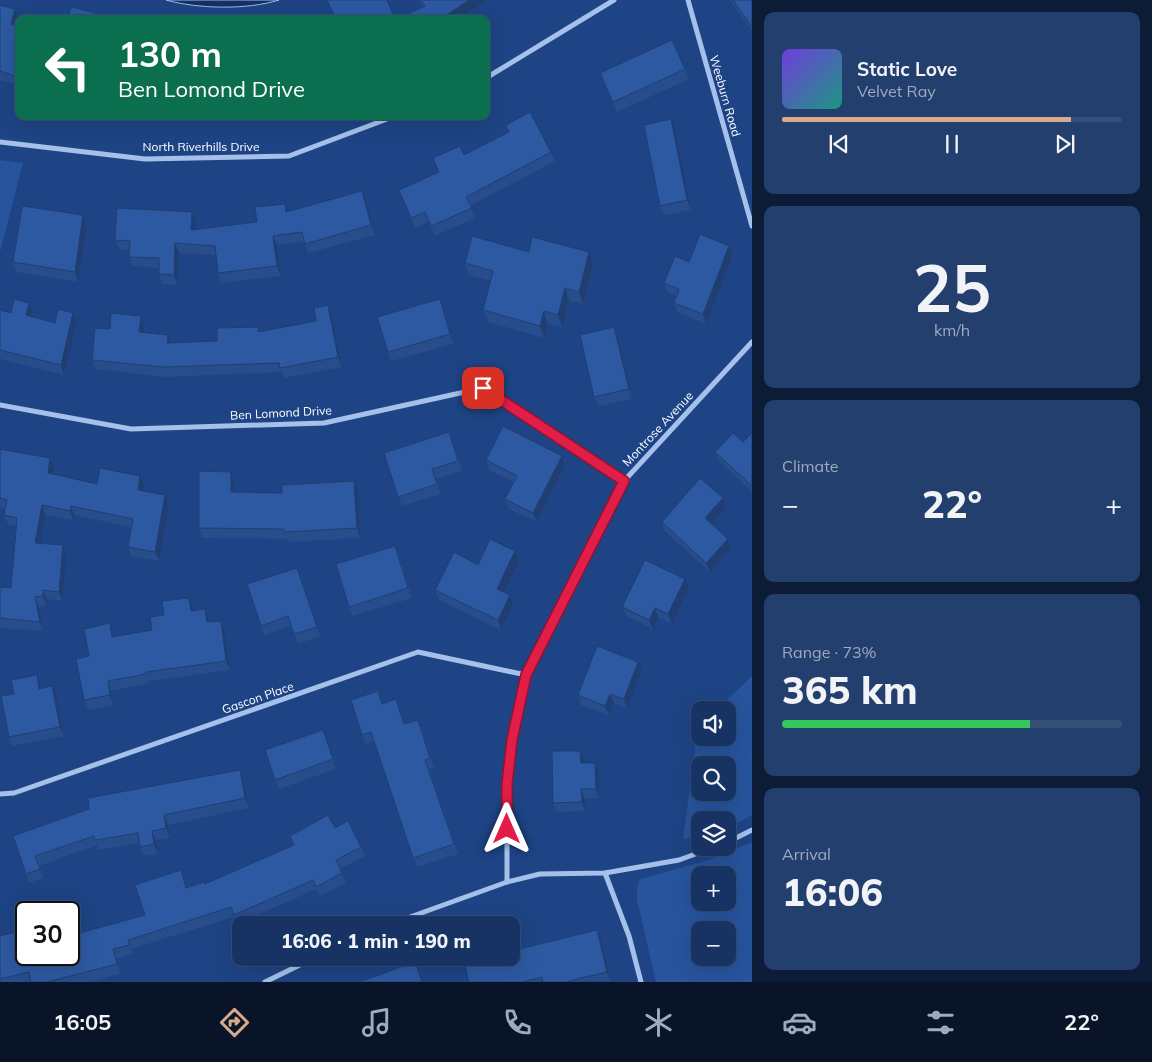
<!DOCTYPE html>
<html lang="en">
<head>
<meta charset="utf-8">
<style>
	:root { --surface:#163364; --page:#233f6d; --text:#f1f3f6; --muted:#9eaabf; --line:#354e78; --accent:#d6ab8b }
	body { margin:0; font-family:Mulish,sans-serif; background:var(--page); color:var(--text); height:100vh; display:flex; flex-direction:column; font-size:19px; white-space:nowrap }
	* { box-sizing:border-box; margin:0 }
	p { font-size:16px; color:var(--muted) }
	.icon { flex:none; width:28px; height:28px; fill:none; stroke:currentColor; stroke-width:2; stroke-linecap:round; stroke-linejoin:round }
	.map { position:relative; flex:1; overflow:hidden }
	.details { display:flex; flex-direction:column; gap:12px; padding:12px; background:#0c1c37; width:400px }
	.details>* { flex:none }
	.hud { position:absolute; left:15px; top:15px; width:475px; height:105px; border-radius:10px; box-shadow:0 5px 20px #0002,0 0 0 1px var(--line); background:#0b6e4f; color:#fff; overflow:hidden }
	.controls { position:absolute; left:691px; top:701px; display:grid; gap:10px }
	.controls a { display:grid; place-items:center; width:45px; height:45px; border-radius:10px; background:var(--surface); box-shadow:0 5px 20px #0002,0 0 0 1px var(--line); font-size:25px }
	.speed { position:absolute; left:15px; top:901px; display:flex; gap:10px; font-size:25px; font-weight:700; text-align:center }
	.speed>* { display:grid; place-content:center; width:65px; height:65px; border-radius:50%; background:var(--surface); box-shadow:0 5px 20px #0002,0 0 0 1px var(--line); line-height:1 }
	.speed .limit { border:2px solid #111; border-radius:8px; background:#fff; color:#111 }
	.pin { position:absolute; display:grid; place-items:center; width:42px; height:42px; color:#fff; margin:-21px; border-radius:10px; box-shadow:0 2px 8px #0006 }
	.me { position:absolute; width:55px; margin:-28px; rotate:0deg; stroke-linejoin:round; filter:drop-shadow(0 0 4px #0008) }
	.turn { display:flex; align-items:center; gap:18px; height:105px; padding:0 20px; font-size:22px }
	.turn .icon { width:65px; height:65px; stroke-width:2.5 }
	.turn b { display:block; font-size:35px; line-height:42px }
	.big { font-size:38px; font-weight:800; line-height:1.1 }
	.details .widget { flex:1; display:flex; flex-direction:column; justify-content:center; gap:8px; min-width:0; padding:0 18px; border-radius:10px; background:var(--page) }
	.details .dial { align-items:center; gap:0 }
	.dial b { font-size:65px; line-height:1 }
	.song { display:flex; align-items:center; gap:15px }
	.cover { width:60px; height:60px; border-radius:8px; background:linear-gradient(135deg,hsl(260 70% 55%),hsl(170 70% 35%)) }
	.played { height:5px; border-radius:2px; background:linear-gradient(90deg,var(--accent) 85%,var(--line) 85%) }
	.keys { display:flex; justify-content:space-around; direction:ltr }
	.heat { display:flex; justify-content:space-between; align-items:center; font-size:28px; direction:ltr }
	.charge { height:8px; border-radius:4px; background:linear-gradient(90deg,#34c759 73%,var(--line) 0) }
	.trip { position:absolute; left:232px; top:916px; width:288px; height:50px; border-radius:10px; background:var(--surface); box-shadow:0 5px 20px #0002,0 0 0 1px var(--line); font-weight:800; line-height:50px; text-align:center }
	.tab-bar { display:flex; height:80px; justify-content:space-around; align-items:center; background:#091428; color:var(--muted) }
	.tab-bar .icon { width:35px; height:35px }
	.tab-bar .selected { color:var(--accent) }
	.tab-bar b { font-size:22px; color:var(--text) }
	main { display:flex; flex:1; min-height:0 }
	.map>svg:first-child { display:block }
	.green { fill:#27549d; fill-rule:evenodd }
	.water { fill:#143163; stroke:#99baec }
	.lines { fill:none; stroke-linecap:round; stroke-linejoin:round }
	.minor { stroke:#a5c0ea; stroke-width:5 }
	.wall { fill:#274d8b }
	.shaded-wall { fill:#203e71 }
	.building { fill:#2d59a2; stroke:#203e71 }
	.route-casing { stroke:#92132f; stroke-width:12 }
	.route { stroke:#e11d48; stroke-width:9 }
	.labels { text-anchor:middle; stroke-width:5; stroke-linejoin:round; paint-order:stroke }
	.street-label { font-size:12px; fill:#fff; stroke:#1e4485 }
</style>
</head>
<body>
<main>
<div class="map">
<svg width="752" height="982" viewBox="0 0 752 982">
	<rect width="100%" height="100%" fill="#1e4485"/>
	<!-- green -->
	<g class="green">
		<polygon points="0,160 23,163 0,252"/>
		<path d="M752,676v139l-24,13v-8h-28v16l-17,3 15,-111 2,-2v12h28v-28h-11zM700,765h28v27h-28z"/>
		<path d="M752,842v140h-96l-19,-82v-13l3,-8 69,-19zM700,875h28v27h-28zM700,930h28v28h-28z"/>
	</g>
	<!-- water -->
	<path class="water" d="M166,0h113c-32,10 -81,9 -113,0z"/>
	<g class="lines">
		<!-- minor -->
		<g class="minor">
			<polyline points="688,0 752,226"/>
			<polyline points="486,78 614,0"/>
			<polyline points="0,142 145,159 289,156 395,116"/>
			<polyline points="0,405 131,429 324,423 483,388 624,481"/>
			<polyline points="0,794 14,793 418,652 526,675"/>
			<polyline points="728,842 752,830"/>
			<polyline points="605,873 629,936 641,982"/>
			<polyline points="507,882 507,784 512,740 526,675 624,481 752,342"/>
			<polyline points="388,925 507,882 540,874 605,873 679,860 712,848"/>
			<polyline points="265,982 314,958"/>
		</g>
	</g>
	<!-- wall -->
	<g class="wall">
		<polygon points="418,0 487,0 459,19 423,7"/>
		<polygon points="730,0 752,0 752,31"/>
		<polygon points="0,5 15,9 19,19 17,26 19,27 19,85 0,80"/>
		<polygon points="685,69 689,79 617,112 603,82 600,73"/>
		<polygon points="506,125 551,152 555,161 470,206 475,218 435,236 428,222 415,228 399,190 439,172 433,158 464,155 509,132"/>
		<polygon points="675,129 691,210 664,215 660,206"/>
		<polygon points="366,201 375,235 308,253 304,242 277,245 281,276 221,283 218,273 216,255 179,253 177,285 162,284 159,274 159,268 133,266 129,257 130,250 119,250 115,240 196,221 195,230 257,222 288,212"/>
		<polygon points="83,215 87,225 78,282 16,272 13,262"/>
		<polygon points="729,246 733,255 706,324 677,312 674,303 676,296 668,293 664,283 689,262"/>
		<polygon points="529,252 593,265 583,304 569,301 562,327 548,324 544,338 488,322 483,310 491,281 469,275 465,263"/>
		<polygon points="440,299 453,344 391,361 388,352"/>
		<polygon points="328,305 331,315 342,367 284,378 282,372 166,377 95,369 92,360 110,329 144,326 143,332 171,343 217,341 258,327 260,332 316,321"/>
		<polygon points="0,310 11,313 32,312 31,317 55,323 73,313 77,322 64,375 0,359"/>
		<polygon points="614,327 618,336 632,399 598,406 594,397"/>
		<polygon points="752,433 752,492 719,461 715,452 743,442"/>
		<polygon points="452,441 462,471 436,479 440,494 402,506 398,497"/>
		<polygon points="0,449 50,458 54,468 53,474 97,484 144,486 143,491 165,495 169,505 159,561 131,556 128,547 131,527 74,515 73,520 45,515 40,543 63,545 66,555 63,601 47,599 46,606 39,607 43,631 0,628 0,587 11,588 16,526 8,524 4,515 5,508 0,507"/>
		<polygon points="562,456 565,465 537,522 509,509 505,499 514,482 489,470 486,460"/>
		<polygon points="234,481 234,492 282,493 358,490 360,538 288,542 287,539 202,538 199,528"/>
		<polygon points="723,498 726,508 712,524 731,548 710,572 665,531 662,522"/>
		<polygon points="399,555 412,598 352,616 349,607"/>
		<polygon points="519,561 504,592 513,605 501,630 439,600 435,590"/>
		<polygon points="301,577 320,636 298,644 291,626 264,635 261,626"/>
		<polygon points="689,588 672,624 658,617 653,629 626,616 622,607"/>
		<polygon points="189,598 193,610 208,618 209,622 224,630 230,670 149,681 150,683 111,691 114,705 88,710 84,700 89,656 110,623 114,637 152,630 164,615"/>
		<polygon points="642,671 627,708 614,703 609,715 581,705 578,695"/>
		<polygon points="40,684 41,688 56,695 64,736 12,746 9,737 14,694"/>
		<polygon points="383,704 405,724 422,730 434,768 429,769 458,854 417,867 374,741 365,744 362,735"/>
		<polygon points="323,730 336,769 279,789 265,750"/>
		<polygon points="580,751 584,760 584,763 599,773 599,798 585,799 585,811 556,812 553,803"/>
		<polygon points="243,780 249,808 168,825 170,838 156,840 158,854 143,856 139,843 98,850 97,845 39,866 43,878 29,883 13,836"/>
		<polygon points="335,828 361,847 365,856 340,869 346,883 320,896 316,889 237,924 234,917 131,949 133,954 116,959 120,974 89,982 0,982 0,936 20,931 26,955 69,955 145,915 184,879 187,888 205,884 293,845 290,836"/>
		<polygon points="597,930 601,940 611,981 469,982 511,958"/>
	</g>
	<!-- shaded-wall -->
	<g class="shaded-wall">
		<polygon points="469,0 487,0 459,19 441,19"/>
		<polygon points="15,9 19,19 14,34 11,24"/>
		<polygon points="671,119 675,129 691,210 687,200"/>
		<polygon points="362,191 366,201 375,235 371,225"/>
		<polygon points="192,212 196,221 195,240 191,230"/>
		<polygon points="83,215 87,225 78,282 75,272"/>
		<polygon points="273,236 277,245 281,276 277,266"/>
		<polygon points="175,243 179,253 177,285 174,275"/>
		<polygon points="729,246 733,255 706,324 703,314"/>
		<polygon points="589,252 593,265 583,304 579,292"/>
		<polygon points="565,288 569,301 562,327 558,315"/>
		<polygon points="29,303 32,312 29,325 26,315"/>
		<polygon points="328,305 331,315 342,367 338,357"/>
		<polygon points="544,311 548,324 544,338 540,326"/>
		<polygon points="73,313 77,322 64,375 61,365"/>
		<polygon points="141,316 144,326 142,341 139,332"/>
		<polygon points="614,327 618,336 632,399 629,389"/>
		<polygon points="168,335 172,345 167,343"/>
		<polygon points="562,456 565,465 537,522 533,513"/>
		<polygon points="50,458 54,468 51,483 48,473"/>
		<polygon points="231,472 234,481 234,501 231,492"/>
		<polygon points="140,476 144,486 142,499 138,490"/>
		<polygon points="354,481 358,490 360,538 357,528"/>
		<polygon points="165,495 169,505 159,561 155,552"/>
		<polygon points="723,498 726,508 709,527 705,518"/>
		<polygon points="42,505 45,515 39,552 35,543"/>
		<polygon points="71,506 74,515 73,520 70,511"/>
		<polygon points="728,539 731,548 710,572 706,563"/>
		<polygon points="63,545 66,555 63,601 59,592"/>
		<polygon points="515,551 519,561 501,598 497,589"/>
		<polygon points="685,579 689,588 672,624 668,614"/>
		<polygon points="43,590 47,599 46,606 43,596"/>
		<polygon points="510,595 513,605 501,630 498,620"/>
		<polygon points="35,597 39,607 43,631 40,622"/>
		<polygon points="189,598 193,607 194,620 191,611"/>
		<polygon points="655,608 658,617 653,629 649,620"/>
		<polygon points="205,609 208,618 210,632 207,622"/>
		<polygon points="221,621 224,630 230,670 226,661"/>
		<polygon points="110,623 113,633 116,647 112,637"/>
		<polygon points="638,662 642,671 627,708 624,699"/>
		<polygon points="37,675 40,684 43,698 39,689"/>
		<polygon points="108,681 111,691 114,705 110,695"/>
		<polygon points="52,686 56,695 64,736 60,727"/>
		<polygon points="610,694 614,703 609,715 605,706"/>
		<polygon points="580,751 584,760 584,773 581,763"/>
		<polygon points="595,763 599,773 599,798 596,789"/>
		<polygon points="240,770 243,780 249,808 245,798"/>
		<polygon points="581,789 585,799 585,811 582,802"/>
		<polygon points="164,815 168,825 170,838 166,828"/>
		<polygon points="152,831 156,840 158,854 154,844"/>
		<polygon points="597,930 601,940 611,981 607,972"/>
	</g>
	<!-- building -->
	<g class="building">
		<polygon points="327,0 387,0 395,19 336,19"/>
		<polygon points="420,0 469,0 441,19 397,19 425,6"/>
		<polygon points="733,0 752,0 752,27"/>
		<polygon points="0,5 15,9 11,24 19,27 19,55 17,60 19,60 19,77 0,71"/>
		<polygon points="71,7 116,18 116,19 68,19"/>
		<polygon points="672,40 685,69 613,102 600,73"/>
		<polygon points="530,112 551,152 466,197 472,208 431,226 425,212 411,218 399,190 439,172 433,158 460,146 464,155 509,132 506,125"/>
		<polygon points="671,119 687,200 660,206 644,125"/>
		<polygon points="362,191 371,225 305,244 302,232 273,236 277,266 218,273 215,246 175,243 174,275 159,274 159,258 129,257 130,241 115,240 117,208 192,212 191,230 257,222 255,207 285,204 286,212"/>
		<polygon points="22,206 83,215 75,272 13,262"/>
		<polygon points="700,234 729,246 703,314 674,303 679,289 664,283 675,256 689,262"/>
		<polygon points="472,236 529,252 532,237 589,252 579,292 565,288 558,315 544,311 540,326 483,310 493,271 465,263"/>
		<polygon points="14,299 29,303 26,315 55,323 58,309 73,313 61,365 0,350 0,310 11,313"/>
		<polygon points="440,299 450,334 388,352 377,317"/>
		<polygon points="328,305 338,357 280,368 279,363 163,367 92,360 95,328 110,329 111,313 141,316 139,332 168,335 167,343 217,341 217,328 258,327 258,332 316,321 314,308"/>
		<polygon points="614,327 629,389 594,397 580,335"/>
		<polygon points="503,426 562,456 533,513 505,499 517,476 486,460"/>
		<polygon points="449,432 458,461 432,469 437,484 398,497 384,453"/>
		<polygon points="733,433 743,442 752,433 752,486 715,452"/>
		<polygon points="0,449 50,458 48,473 97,484 100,468 140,476 138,490 165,495 155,552 128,547 133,519 71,506 70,511 42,505 35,543 63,545 59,592 43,590 43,596 35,597 40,622 0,618 0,587 11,588 17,518 4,515 7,500 0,498"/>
		<polygon points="199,471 231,472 231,492 282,493 282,485 354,481 357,528 284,532 284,529 199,528"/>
		<polygon points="700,478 723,498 705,518 728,539 706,563 662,522"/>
		<polygon points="490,539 515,551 497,589 510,595 498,620 435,590 454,552 478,565"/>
		<polygon points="395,546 408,588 349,607 336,564"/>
		<polygon points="645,560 685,579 668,614 655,608 649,620 622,607"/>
		<polygon points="297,568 317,627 294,634 288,616 261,626 247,584"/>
		<polygon points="189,598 191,611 205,609 207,622 221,621 226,661 146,672 146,674 108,681 110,695 84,700 76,659 89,656 84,629 110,623 112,637 152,630 150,617 164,615 162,601"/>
		<polygon points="597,646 638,662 624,699 610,694 605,706 578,695"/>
		<polygon points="37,675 39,689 52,686 60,727 9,737 1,696 14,694 11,680"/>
		<polygon points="378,691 382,704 396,699 404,724 418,720 430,758 425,760 454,844 413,858 371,732 362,735 351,700"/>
		<polygon points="323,730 333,759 275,780 265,750"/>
		<polygon points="552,751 580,751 581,763 595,763 596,789 581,789 582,802 553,803"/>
		<polygon points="240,770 245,798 164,815 166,828 152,831 154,844 140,847 138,833 95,840 94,836 35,856 40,869 26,874 13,836 89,809 88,798"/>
		<polygon points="328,815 335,828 348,821 361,847 336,860 342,873 316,887 313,880 234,915 231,907 128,940 129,945 113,949 117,964 47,982 31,982 29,972 0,979 0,936 20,931 17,918 26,916 26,955 69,955 69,949 71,949 69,942 69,936 145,915 135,885 181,870 186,888 204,882 205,884 294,845 290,836"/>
		<polygon points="597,930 607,972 565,982 543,982 542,977 522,982 469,982 463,958 511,958 511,951"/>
		<polygon points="415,962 422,982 362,982 362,981"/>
	</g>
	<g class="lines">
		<!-- route casing -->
		<g class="route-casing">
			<polyline id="route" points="483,388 624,481 526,675 512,740 507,784 507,829"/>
		</g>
		<!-- route -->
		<use href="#route" class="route"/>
	</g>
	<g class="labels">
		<!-- street labels -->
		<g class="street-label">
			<text transform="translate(725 96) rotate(74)" y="4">Weeburn Road</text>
			<text x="201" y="151">North Riverhills Drive</text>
			<text transform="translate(281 413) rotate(-3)" y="4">Ben Lomond Drive</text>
			<text transform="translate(658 429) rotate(-47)" y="4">Montrose Avenue</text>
			<text transform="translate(258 698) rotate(-19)" y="4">Gascon Place</text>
		</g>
	</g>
</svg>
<div class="controls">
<a><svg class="icon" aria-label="sound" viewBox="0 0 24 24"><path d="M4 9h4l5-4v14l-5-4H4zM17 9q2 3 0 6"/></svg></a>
<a><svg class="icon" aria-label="search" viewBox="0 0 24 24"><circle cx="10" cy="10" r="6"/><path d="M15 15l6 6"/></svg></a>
<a><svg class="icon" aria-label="layers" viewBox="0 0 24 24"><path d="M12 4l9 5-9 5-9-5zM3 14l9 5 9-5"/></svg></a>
<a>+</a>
<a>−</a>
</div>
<div class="speed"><div class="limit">30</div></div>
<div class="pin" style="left:483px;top:388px;background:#d93025"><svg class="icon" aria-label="arrive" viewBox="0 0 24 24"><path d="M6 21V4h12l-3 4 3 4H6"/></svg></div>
<svg class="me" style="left:507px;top:829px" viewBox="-20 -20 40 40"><path d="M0-17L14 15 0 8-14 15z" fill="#e11d48" stroke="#fff" stroke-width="4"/></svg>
<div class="trip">16:06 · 1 min · 190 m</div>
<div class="hud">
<div class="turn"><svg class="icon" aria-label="left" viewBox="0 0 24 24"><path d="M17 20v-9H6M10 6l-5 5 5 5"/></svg><div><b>130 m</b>Ben Lomond Drive</div></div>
</div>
</div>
<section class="details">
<div class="widget">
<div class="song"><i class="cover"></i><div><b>Static Love</b><p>Velvet Ray</p></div></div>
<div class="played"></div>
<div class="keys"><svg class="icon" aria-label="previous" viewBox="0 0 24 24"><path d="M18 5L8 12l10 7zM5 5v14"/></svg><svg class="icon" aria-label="pause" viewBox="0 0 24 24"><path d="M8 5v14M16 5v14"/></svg><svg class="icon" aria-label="next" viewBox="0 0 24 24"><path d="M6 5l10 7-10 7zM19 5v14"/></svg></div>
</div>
<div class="widget dial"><b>25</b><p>km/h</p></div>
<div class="widget"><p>Climate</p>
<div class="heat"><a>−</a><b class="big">22°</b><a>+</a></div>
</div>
<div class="widget"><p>Range · 73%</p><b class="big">365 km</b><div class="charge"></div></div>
<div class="widget"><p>Arrival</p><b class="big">16:06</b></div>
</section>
</main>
<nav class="tab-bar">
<b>16:05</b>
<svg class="icon selected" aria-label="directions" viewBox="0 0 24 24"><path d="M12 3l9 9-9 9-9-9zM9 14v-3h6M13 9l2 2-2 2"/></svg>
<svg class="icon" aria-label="music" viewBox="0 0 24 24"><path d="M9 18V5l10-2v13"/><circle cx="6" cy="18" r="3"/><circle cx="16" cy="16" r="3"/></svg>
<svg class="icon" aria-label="phone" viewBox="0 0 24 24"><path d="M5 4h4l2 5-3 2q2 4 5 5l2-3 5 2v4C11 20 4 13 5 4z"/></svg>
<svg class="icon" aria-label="climate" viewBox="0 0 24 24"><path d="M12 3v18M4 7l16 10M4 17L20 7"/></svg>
<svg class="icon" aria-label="car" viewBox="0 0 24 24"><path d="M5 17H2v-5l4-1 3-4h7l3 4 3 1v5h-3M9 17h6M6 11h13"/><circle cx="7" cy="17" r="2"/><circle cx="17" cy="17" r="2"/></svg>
<svg class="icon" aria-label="filters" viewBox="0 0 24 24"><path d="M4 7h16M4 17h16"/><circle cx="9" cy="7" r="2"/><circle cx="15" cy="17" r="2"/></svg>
<b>22°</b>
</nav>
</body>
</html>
